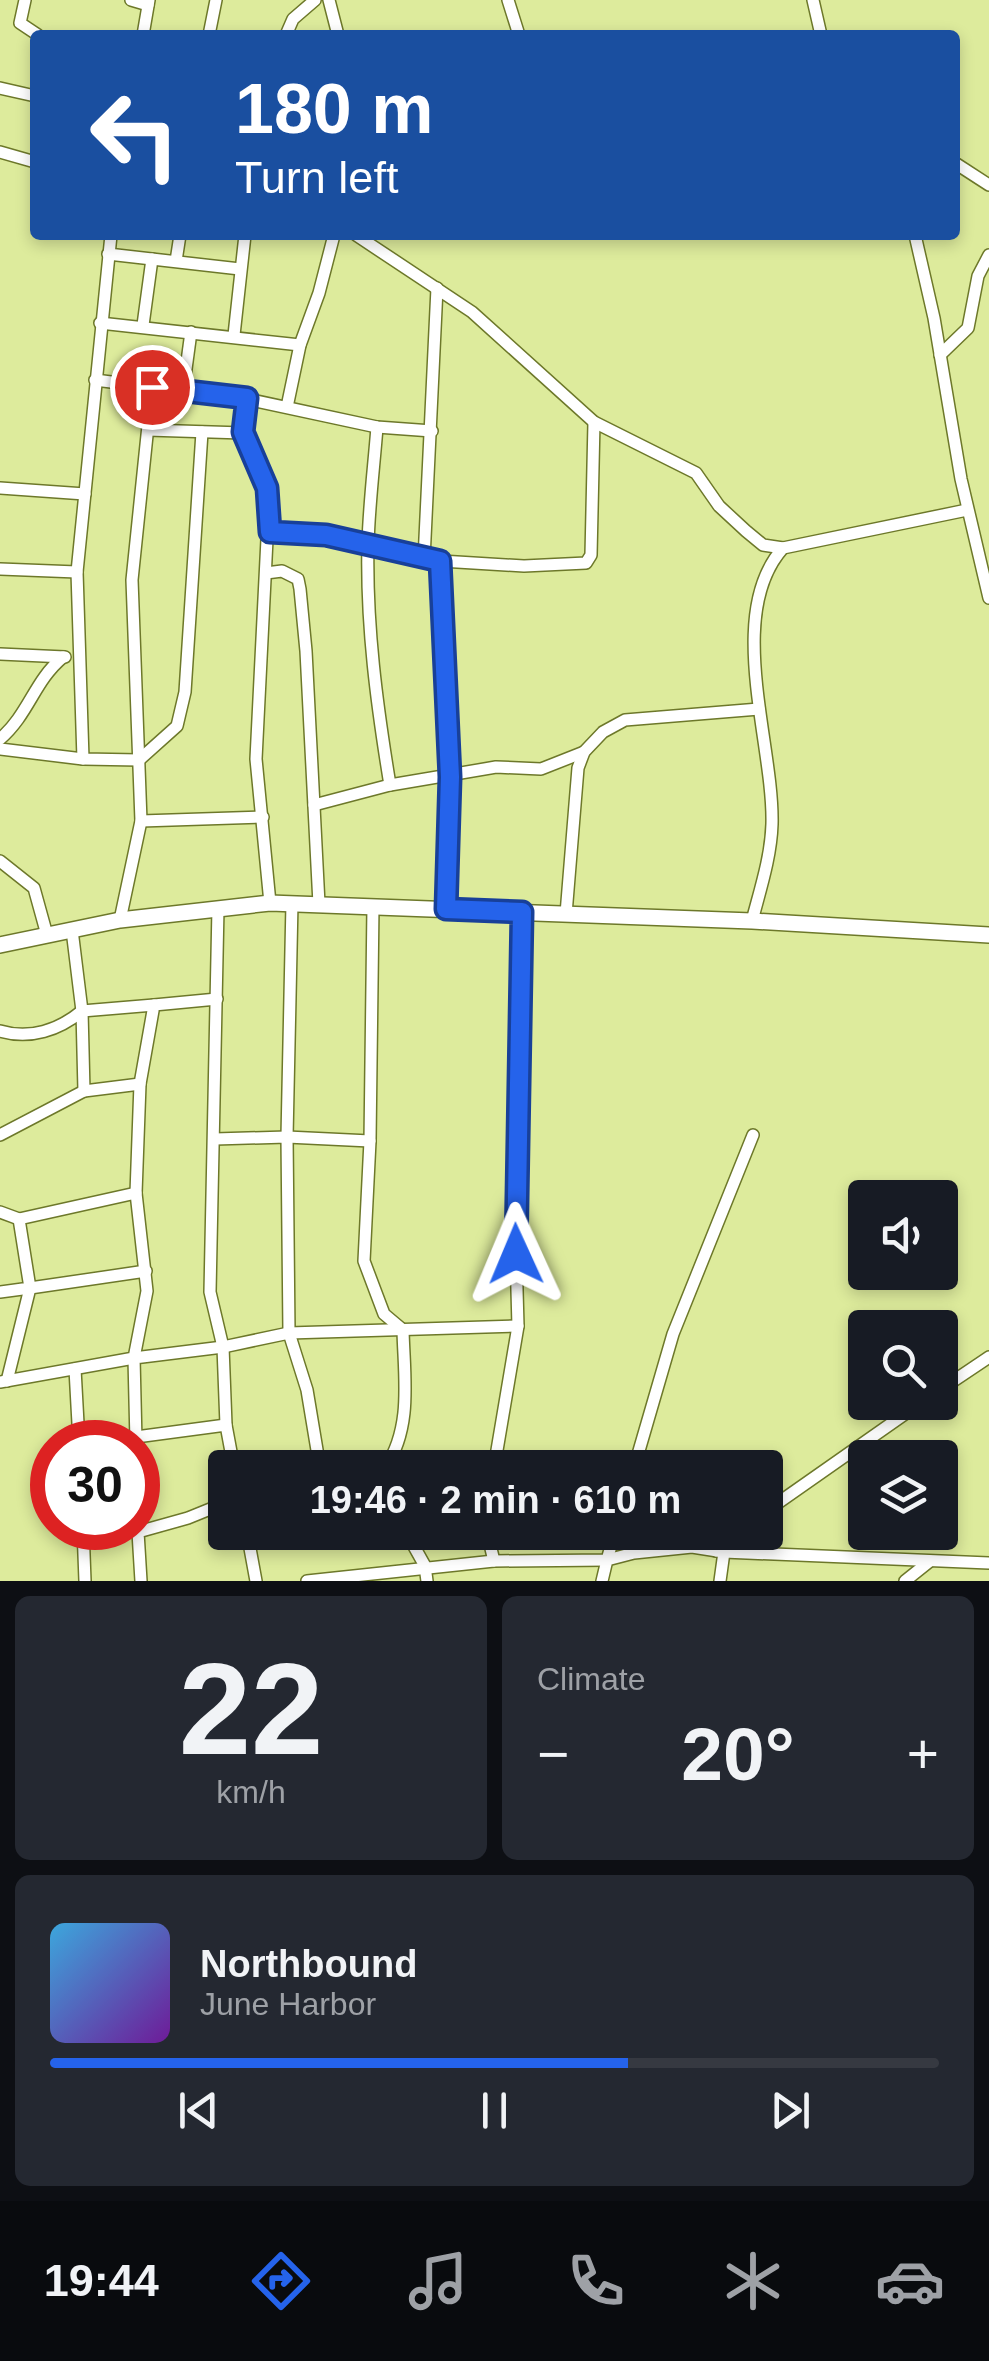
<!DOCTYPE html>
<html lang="en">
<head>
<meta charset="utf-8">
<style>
	:root { --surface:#171b24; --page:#242831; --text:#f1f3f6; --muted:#9ea1a6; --line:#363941; --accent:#2563eb }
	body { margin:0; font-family:Helvetica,sans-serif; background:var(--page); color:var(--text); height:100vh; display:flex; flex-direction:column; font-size:38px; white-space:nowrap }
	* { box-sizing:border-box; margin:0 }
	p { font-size:32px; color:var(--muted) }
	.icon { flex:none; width:55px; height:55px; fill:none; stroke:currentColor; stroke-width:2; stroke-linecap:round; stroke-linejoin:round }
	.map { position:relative; height:1581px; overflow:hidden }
	.details { display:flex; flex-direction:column; gap:15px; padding:15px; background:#0d0f14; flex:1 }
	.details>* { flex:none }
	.hud { position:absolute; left:30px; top:30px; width:930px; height:210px; border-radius:10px; box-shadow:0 5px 15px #0003; background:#1a4fa0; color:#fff; overflow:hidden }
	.controls { position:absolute; left:848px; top:1180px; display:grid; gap:20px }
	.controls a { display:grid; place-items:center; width:110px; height:110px; border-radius:10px; background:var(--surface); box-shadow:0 5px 15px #0003; font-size:50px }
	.speed { position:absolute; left:30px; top:1420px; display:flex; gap:20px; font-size:50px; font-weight:700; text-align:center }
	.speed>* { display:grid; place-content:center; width:130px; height:130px; border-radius:50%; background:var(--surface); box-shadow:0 5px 15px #0003; line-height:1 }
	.speed .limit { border:15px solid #d22; background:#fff; color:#111 }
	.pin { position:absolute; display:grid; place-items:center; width:85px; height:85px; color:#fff; margin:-42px; border:5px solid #fff; border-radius:50%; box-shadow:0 2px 10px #0007 }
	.me { position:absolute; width:110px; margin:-55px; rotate:359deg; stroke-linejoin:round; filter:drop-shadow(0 0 8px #0008) }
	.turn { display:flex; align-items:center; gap:35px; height:210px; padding:0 40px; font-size:45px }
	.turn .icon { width:130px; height:130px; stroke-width:2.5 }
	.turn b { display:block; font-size:70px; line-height:85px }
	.big { font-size:75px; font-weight:600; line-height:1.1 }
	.details .card { flex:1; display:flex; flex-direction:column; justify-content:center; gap:15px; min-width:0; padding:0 35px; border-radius:15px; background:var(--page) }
	.details .dial { align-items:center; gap:0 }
	.dial b { font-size:130px; line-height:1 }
	.song { display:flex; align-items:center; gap:30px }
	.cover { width:120px; height:120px; border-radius:15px; background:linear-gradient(135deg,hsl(200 70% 55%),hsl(280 70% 35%)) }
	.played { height:10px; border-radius:5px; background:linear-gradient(90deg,var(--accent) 65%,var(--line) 65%) }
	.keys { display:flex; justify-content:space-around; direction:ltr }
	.heat { display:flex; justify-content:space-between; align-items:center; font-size:55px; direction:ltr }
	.details .tiles { flex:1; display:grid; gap:15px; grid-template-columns:1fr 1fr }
	.card:last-child { grid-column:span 2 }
	.trip { position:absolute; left:208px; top:1450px; width:575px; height:100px; border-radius:10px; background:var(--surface); box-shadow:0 5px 15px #0003; font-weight:600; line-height:100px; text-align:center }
	.menu { display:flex; height:160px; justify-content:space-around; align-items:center; background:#090b0e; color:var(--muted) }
	.menu .icon { width:70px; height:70px }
	.menu .on { color:var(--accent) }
	.menu b { font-size:45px; color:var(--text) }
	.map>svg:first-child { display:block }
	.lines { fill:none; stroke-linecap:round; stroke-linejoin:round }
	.minor-casing { stroke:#6d782a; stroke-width:14 }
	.tertiary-casing { stroke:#6d782a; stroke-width:18 }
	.minor { stroke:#fff; stroke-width:11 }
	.tertiary { stroke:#fff; stroke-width:15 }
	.route-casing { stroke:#184099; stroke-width:25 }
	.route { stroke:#2563eb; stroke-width:18 }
</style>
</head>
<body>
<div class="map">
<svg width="989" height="1581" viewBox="0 0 989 1581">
	<rect width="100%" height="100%" fill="#ddeb9c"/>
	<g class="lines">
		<!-- minor casing -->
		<g class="minor-casing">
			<g id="minor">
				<polyline points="25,0 20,23 38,35"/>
				<polyline points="131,0 148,5"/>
				<polyline points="329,0 338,35"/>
				<polyline points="508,0 519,35"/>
				<polyline points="813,0 821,35"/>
				<polyline points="143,35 149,0"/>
				<polyline points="209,35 216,0"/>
				<polyline points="286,35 293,19 315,0"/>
				<polyline points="0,88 35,96"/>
				<polyline points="0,152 35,162"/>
				<polyline points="955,163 989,185"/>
				<polyline points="356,235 472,312 594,422 696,473 719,506 746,531 763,545 783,548"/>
				<polyline points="915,235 934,318 961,479 989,598"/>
				<polyline points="108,254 240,269"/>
				<polyline points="176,261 180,235"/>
				<polyline points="100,323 300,345"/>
				<polyline points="143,325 152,259"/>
				<polyline points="234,335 245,235"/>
				<polyline points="940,355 968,328 978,276 989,255"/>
				<polyline points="95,380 247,399 377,427 432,431"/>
				<polyline points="183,391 191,332"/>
				<polyline points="247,399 243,433 269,499 256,759 270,903"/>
				<polyline points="287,407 300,345 319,293 334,235"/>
				<path d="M377,427c-3,39 -8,78 -9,117 -2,81 9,162 22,241"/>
				<polyline points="148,430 243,433"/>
				<polyline points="0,488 85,494"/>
				<polyline points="270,533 326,535 441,561 524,566 586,563 591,555 594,422"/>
				<polyline points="424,559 437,288"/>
				<polyline points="441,561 449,777 446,909"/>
				<polyline points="0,569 77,572"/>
				<polyline points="266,573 282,571 298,579 300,589 306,651 319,904"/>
				<polyline points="0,654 65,657"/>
				<path d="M0,739c29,-25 34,-58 63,-82"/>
				<polyline points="0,749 83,759 139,760 177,726 185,692 202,432"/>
				<polyline points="83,759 77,572 111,235"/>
				<polyline points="314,805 390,785 496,767 541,769 584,752"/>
				<polyline points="141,821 263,817"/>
				<polyline points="0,861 34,888 47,935"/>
				<polyline points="292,903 287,1137 289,1333 307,1390 320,1468"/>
				<polyline points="373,906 370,1141 364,1261 384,1314 403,1330"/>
				<polyline points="218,908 210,1292 223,1347 226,1425 234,1468"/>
				<polyline points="566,914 578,768 584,752 603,732 625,720 759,709"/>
				<polyline points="120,920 141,821 132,580 152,387"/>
				<path d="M752,921c8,-31 19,-64 20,-97 2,-80 -48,-210 11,-276l184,-38"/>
				<polyline points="72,930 82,1011 154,1005"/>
				<path d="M0,1031c30,9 59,-1 82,-20l2,80 56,-7"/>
				<polyline points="0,1135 84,1091"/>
				<polyline points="215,1139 287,1137 370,1141"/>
				<polyline points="0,1212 19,1219"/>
				<polyline points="0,1292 30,1288 19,1219 136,1193"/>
				<polyline points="75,1369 79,1442"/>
				<polyline points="7,1381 30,1288 146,1271"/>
				<polyline points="0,1382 134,1358 147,1291 136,1193 140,1084 154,1005 217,999"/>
				<polyline points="940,1390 989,1357"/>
				<polyline points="136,1437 226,1425"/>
				<polyline points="136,1442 134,1358 223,1347 289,1333 518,1326"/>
				<path d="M385,1468c28,-41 19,-92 18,-138"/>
				<polyline points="494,1468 518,1326 515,1218 522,912"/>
				<polyline points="634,1468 673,1334 753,1135"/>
				<polyline points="138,1506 138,1532"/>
				<polyline points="765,1512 922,1402"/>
				<polyline points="83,1528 85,1581"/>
				<polyline points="247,1532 256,1581"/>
				<polyline points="406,1532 425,1566 427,1581"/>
				<polyline points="487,1532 494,1561"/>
				<polyline points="716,1551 739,1532"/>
				<polyline points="141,1581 138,1532 188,1518 225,1503"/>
				<polyline points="307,1581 494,1561 607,1560 615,1532"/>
				<polyline points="602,1581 607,1560 634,1553 692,1547 724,1552 989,1563"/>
				<polyline points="720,1581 724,1552"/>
				<polyline points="905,1581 930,1561"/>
			</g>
		</g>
		<!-- tertiary casing -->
		<g class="tertiary-casing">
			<polyline id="tertiary" points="0,945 120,920 270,903 752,921 989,935"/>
		</g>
		<!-- minor -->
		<use href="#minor" class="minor"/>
		<!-- tertiary -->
		<use href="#tertiary" class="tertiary"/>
	</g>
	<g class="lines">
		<!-- route casing -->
		<g class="route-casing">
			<polyline id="route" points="152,387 247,398 243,432 267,488 270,532 326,535 440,561 450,777 446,909 522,912 516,1254"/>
		</g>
		<!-- route -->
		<use href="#route" class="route"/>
	</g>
</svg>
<div class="controls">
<a><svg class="icon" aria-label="sound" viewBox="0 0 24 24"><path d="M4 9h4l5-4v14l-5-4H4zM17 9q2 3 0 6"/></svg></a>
<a><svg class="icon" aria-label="search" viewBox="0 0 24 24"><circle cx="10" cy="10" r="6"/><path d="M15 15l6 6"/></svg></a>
<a><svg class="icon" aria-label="layers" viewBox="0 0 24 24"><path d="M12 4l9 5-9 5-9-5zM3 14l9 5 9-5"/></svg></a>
</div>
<div class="speed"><div class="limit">30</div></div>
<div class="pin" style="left:152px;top:387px;background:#d93025"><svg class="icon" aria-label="arrive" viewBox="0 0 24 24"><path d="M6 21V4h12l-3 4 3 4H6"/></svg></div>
<svg class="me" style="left:516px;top:1254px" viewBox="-20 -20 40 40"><path d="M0-17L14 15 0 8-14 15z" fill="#2563eb" stroke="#fff" stroke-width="4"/></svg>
<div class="trip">19:46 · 2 min · 610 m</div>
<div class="hud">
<div class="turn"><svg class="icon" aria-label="left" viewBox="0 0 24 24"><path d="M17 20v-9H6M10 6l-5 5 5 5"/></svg><div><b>180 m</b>Turn left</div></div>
</div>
</div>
<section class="details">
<div class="tiles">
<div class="card dial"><b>22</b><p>km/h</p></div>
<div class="card"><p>Climate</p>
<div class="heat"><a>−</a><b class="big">20°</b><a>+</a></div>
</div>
<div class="card">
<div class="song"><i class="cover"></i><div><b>Northbound</b><p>June Harbor</p></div></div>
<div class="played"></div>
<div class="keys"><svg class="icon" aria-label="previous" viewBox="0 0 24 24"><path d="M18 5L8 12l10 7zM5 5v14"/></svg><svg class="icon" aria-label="pause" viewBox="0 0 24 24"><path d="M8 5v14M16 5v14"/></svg><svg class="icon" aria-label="next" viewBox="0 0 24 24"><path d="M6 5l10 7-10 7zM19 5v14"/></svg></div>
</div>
</div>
</section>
<nav class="menu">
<b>19:44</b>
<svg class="icon on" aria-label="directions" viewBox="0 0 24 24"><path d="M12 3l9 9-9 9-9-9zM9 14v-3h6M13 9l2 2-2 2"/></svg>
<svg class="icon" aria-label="music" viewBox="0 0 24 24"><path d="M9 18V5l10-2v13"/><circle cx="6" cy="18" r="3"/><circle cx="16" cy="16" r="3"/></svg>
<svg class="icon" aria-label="phone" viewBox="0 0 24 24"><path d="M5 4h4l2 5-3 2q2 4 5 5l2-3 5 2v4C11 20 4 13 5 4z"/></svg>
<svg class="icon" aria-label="climate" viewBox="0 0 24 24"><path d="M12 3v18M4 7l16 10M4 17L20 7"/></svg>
<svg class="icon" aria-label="car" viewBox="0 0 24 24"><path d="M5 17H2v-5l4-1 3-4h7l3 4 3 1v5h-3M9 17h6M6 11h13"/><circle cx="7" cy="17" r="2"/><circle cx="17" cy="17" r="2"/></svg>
</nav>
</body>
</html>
